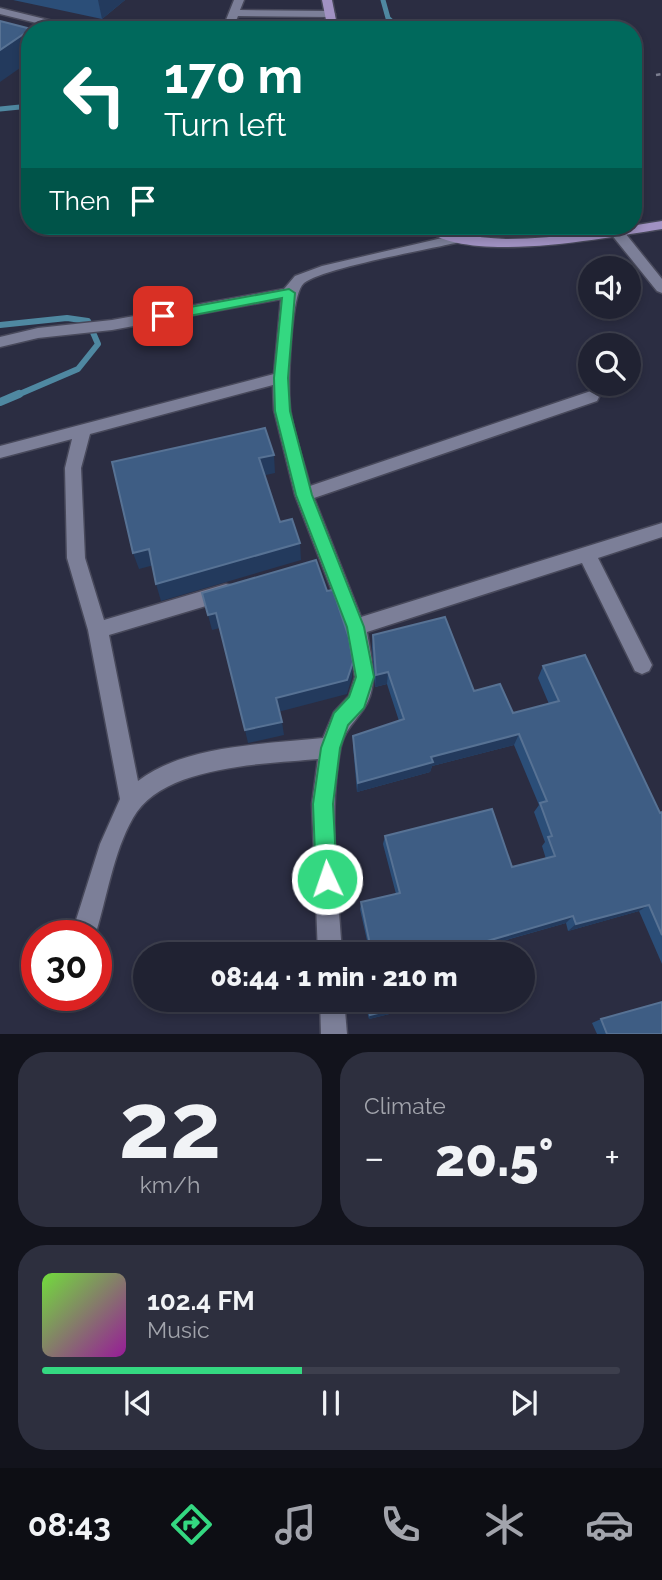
<!DOCTYPE html>
<html lang="en">
<head>
<meta charset="utf-8">
<style>
	:root { --surface:#202232; --page:#2d2f3e; --text:#f1f3f6; --muted:#a2a4ac; --line:#3d3f4d; --accent:#34d881 }
	body { margin:0; font-family:Raleway,sans-serif; background:var(--page); color:var(--text); height:100vh; display:flex; flex-direction:column; font-size:26px; white-space:nowrap }
	* { box-sizing:border-box; margin:0 }
	p { font-size:23px; color:var(--muted) }
	.icon { flex:none; width:38px; height:38px; fill:none; stroke:currentColor; stroke-width:2; stroke-linecap:round; stroke-linejoin:round }
	.map { position:relative; height:1034px; overflow:hidden }
	.panel { display:flex; flex-direction:column; gap:18px; padding:18px; background:#12131c; flex:1 }
	.panel>* { flex:none }
	.guide { position:absolute; left:21px; top:21px; width:621px; height:214px; border-radius:28px; box-shadow:0 4px 10px #0003,0 0 0 2px var(--line); background:#00695c; color:#fff; overflow:hidden }
	.tools { position:absolute; left:578px; top:256px; display:grid; gap:14px }
	.tools a { display:grid; place-items:center; width:63px; height:63px; border-radius:50%; background:var(--surface); box-shadow:0 4px 10px #0003,0 0 0 2px var(--line); font-size:35px }
	.speed { position:absolute; left:21px; top:920px; display:flex; gap:14px; font-size:35px; font-weight:700; text-align:center }
	.speed>* { display:grid; place-content:center; width:91px; height:91px; border-radius:50%; background:var(--surface); box-shadow:0 4px 10px #0003,0 0 0 2px var(--line); line-height:1 }
	.speed .limit { border:10px solid #d22; background:#fff; color:#111 }
	.pin { position:absolute; display:grid; place-items:center; width:60px; height:60px; color:#fff; margin:-30px; border-radius:14px; box-shadow:0 4px 10px #0006 }
	.me { position:absolute; width:77px; margin:-38px; rotate:357deg; stroke-linejoin:round; filter:drop-shadow(0 0 5px #0008) }
	.turn { display:flex; align-items:center; gap:24px; height:147px; padding:0 28px; font-size:32px }
	.turn .icon { width:91px; height:91px; stroke-width:2.5 }
	.turn b { display:block; font-size:49px; line-height:60px }
	.then { display:flex; align-items:center; height:66px; padding:0 28px; background:#0003; gap:14px; font-size:26px }
	.big { font-size:52px; font-weight:800; line-height:1.1 }
	.panel .widget { flex:1; display:flex; flex-direction:column; justify-content:center; gap:10px; min-width:0; padding:0 24px; border-radius:28px; background:var(--page) }
	.panel .dial { align-items:center; gap:0 }
	.dial b { font-size:91px; line-height:1 }
	.song { display:flex; align-items:center; gap:21px }
	.cover { width:84px; height:84px; border-radius:10px; background:linear-gradient(135deg,hsl(100 70% 55%),hsl(300 70% 35%)) }
	.played { height:7px; border-radius:4px; background:linear-gradient(90deg,var(--accent) 45%,var(--line) 45%) }
	.keys { display:flex; justify-content:space-around; direction:ltr }
	.heat { display:flex; justify-content:space-between; align-items:center; font-size:38px; direction:ltr }
	.panel .tiles { flex:1; display:grid; gap:18px; grid-template-columns:1fr 1fr }
	.widget:last-child { grid-column:span 2 }
	.trip { position:absolute; left:133px; top:942px; width:402px; height:70px; border-radius:35px; background:var(--surface); box-shadow:0 4px 10px #0003,0 0 0 2px var(--line); font-weight:800; line-height:70px; text-align:center }
	.tab-bar { display:flex; height:112px; justify-content:space-around; align-items:center; background:#0d0e14; color:var(--muted) }
	.tab-bar .icon { width:49px; height:49px }
	.tab-bar .active { color:var(--accent) }
	.tab-bar b { font-size:32px; color:var(--text) }
	.map>svg:first-child { display:block }
	.lines { fill:none; stroke-linecap:round; stroke-linejoin:round }
	.stream-far2 { stroke:#4f88a1; stroke-width:5 }
	.stream-far1 { stroke:#4f88a1; stroke-width:6 }
	.stream { stroke:#4f88a1; stroke-width:8 }
	.minor-casing { stroke:#48495b; stroke-width:3 }
	.major-casing { stroke:#48495b; stroke-width:3 }
	.path { stroke:#7c7e90; stroke-width:2.5; stroke-dasharray:4.5 2; stroke-linecap:butt }
	.minor { fill:#7c7f98; fill-rule:evenodd }
	.major { fill:#a192c3; fill-rule:evenodd }
	.wall { fill:#2b4e78 }
	.shaded-wall { fill:#233a5d }
	.building { fill:#3e5d84; stroke:#577294; stroke-width:2 }
	.route { fill:#34d881; stroke:#228c54; stroke-width:2 }
</style>
</head>
<body>
<div class="map">
<svg width="662" height="1034" viewBox="0 0 662 1034">
	<rect width="100%" height="100%" fill="#2b2d42"/>
	<g class="lines">
		<!-- stream-far2 -->
		<g class="stream-far2">
			<polyline points="383,0 388,18 401,30"/>
			<polyline points="0,109 30,106"/>
		</g>
		<!-- stream-far1 -->
		<polyline class="stream-far1" points="0,325 67,318 88,321 98,344 78,369 15,396"/>
		<!-- stream -->
		<polyline class="stream" points="0,402 19,394"/>
		<!-- minor casing -->
		<g class="minor-casing">
			<g id="minor">
				<polygon points="234,0 244,0 240,10 330,11 335,14 330,17 238,16 232,30 222,30"/>
				<polygon points="0,8 65,24 66,26 61,29 0,14"/>
				<polygon points="616,227 621,228 662,279 662,293 657,291 611,234 611,228"/>
				<path d="M455,235l7,4 -2,3c-30,7 -137,26 -156,41 -14,11 -16,104 -14,125 3,26 14,53 20,78l275,-93 6,-2 8,6 -2,4 -283,97 47,119 301,-94v14l-64,21 54,107 -3,6 -7,3 -7,-3 -53,-108 -215,69c4,26 13,54 -4,78 -10,14 -20,22 -23,41 -12,66 -2,136 2,203h-24l-6,-150 6,-45c-53,5 -156,6 -185,59 -20,35 -26,80 -38,118h-24l29,-92 20,-45 -32,-169 -21,-72 -2,-90 7,-29 -72,19v-12l274,-72 7,-75 -169,31 -74,8 -38,9v-10l38,-9 74,-8 172,-31 11,-13 27,-10zM273,385l1,25 21,85 51,132 9,50 -6,19 -15,16 -11,26c-56,6 -139,7 -185,43l-29,-146 117,-35 7,-2 2,-6 -2,-6 -7,-2 -122,36 -19,-62 -4,-90 9,-34z"/>
				<polygon points="320,999 344,999 347,1034 321,1034"/>
			</g>
		</g>
		<!-- major casing -->
		<g class="major-casing">
			<g id="major">
				<polygon points="322,0 332,0 338,30 328,30"/>
				<path d="M662,221v8c-55,8 -198,38 -241,-3 15,-1 23,5 37,7 16,4 32,5 48,6 52,0 105,-10 156,-18z"/>
			</g>
		</g>
		<!-- path -->
		<polyline class="path" points="656,75 662,74"/>
		<!-- minor -->
		<use href="#minor" class="minor"/>
		<!-- major -->
		<use href="#major" class="major"/>
	</g>
	<!-- wall -->
	<g class="wall">
		<polygon points="13,0 125,0 102,19"/>
		<polygon points="373,635 513,713 549,704 538,678 543,666 660,813 662,812 662,964 639,911 568,931 566,923 478,948 480,954 370,954 360,909 361,902 396,894 383,844 385,836 512,867 546,859 542,846 545,842 534,812 539,805 514,745 432,766 430,772 357,792 353,746 353,736 399,721 387,684 375,687 372,647"/>
		<polygon points="364,999 481,999 432,1011 430,1004 369,1019"/>
		<polygon points="601,1019 662,1034 597,1034 592,1023"/>
	</g>
	<!-- shaded-wall -->
	<g class="shaded-wall">
		<polygon points="98,0 125,0 102,19"/>
		<polygon points="30,30 30,61 0,82 0,50"/>
		<polygon points="274,455 275,473 261,476 259,458"/>
		<polygon points="300,543 301,560 161,601 156,584"/>
		<polygon points="149,549 154,565 139,569 133,553"/>
		<polygon points="216,613 220,628 212,630 208,615"/>
		<polygon points="353,662 352,677 347,694 278,712 276,698"/>
		<polygon points="388,672 387,684 375,687 376,675"/>
		<polygon points="282,722 284,735 248,743 245,730"/>
		<polygon points="519,734 514,745 432,766 430,772 357,792 358,783 431,757"/>
		<polygon points="649,905 639,911 568,931 576,924"/>
		<polygon points="573,916 566,923 473,949 477,944"/>
		<polygon points="434,999 430,1004 369,1019 370,1015"/>
		<polygon points="469,999 481,999 432,1011 436,1008"/>
	</g>
	<!-- building -->
	<g class="building">
		<polygon points="0,21 31,29 0,50"/>
		<polygon points="265,428 274,455 259,458 280,522 292,519 300,543 156,584 149,549 133,553 112,462"/>
		<polygon points="316,560 327,591 333,590 349,638 353,662 347,680 276,698 282,722 245,730 216,613 208,615 202,593"/>
		<polygon points="445,617 474,691 500,684 513,713 559,701 543,666 585,655 660,813 662,812 662,935 649,905 576,924 573,916 477,944 480,954 372,954 361,902 400,893 385,836 492,809 512,867 555,856 548,837 552,836 540,803 547,801 519,734 431,757 433,762 358,783 353,736 404,719 388,672 376,675 373,635"/>
		<polygon points="366,999 469,999 436,1008 434,999 370,1015"/>
		<polygon points="662,1002 662,1034 607,1034 601,1019"/>
	</g>
	<!-- route -->
	<polygon class="route" points="289,289 295,293 288,378 290,411 312,495 364,627 374,677 364,708 348,725 340,748 333,804 337,879 334,886 327,889 319,886 316,879 313,804 321,748 334,713 349,697 356,677 347,627 296,495 275,411 274,378 282,298 163,321 156,316 163,312"/>
</svg>
<div class="tools">
<a><svg class="icon" aria-label="sound" viewBox="0 0 24 24"><path d="M4 9h4l5-4v14l-5-4H4zM17 9q2 3 0 6"/></svg></a>
<a><svg class="icon" aria-label="search" viewBox="0 0 24 24"><circle cx="10" cy="10" r="6"/><path d="M15 15l6 6"/></svg></a>
</div>
<div class="speed"><div class="limit">30</div></div>
<div class="pin" style="left:163px;top:316px;background:#d93025"><svg class="icon" aria-label="arrive" viewBox="0 0 24 24"><path d="M6 21V4h12l-3 4 3 4H6"/></svg></div>
<svg class="me" style="left:327px;top:879px" viewBox="-20 -20 40 40"><circle r="17" fill="#34d881" stroke="#fff" stroke-width="3"/><path d="M0-11L8 9 0 5-8 9z" fill="#fff"/></svg>
<div class="trip">08:44 · 1 min · 210 m</div>
<div class="guide">
<div class="turn"><svg class="icon" aria-label="left" viewBox="0 0 24 24"><path d="M17 20v-9H6M10 6l-5 5 5 5"/></svg><div><b>170 m</b>Turn left</div></div>
<div class="then">Then<svg class="icon" aria-label="arrive" viewBox="0 0 24 24"><path d="M6 21V4h12l-3 4 3 4H6"/></svg></div>
</div>
</div>
<section class="panel">
<div class="tiles">
<div class="widget dial"><b>22</b><p>km/h</p></div>
<div class="widget"><p>Climate</p>
<div class="heat"><a>−</a><b class="big">20.5°</b><a>+</a></div>
</div>
<div class="widget">
<div class="song"><i class="cover"></i><div><b>102.4 FM</b><p>Music</p></div></div>
<div class="played"></div>
<div class="keys"><svg class="icon" aria-label="previous" viewBox="0 0 24 24"><path d="M18 5L8 12l10 7zM5 5v14"/></svg><svg class="icon" aria-label="pause" viewBox="0 0 24 24"><path d="M8 5v14M16 5v14"/></svg><svg class="icon" aria-label="next" viewBox="0 0 24 24"><path d="M6 5l10 7-10 7zM19 5v14"/></svg></div>
</div>
</div>
</section>
<nav class="tab-bar">
<b>08:43</b>
<svg class="icon active" aria-label="directions" viewBox="0 0 24 24"><path d="M12 3l9 9-9 9-9-9zM9 14v-3h6M13 9l2 2-2 2"/></svg>
<svg class="icon" aria-label="music" viewBox="0 0 24 24"><path d="M9 18V5l10-2v13"/><circle cx="6" cy="18" r="3"/><circle cx="16" cy="16" r="3"/></svg>
<svg class="icon" aria-label="phone" viewBox="0 0 24 24"><path d="M5 4h4l2 5-3 2q2 4 5 5l2-3 5 2v4C11 20 4 13 5 4z"/></svg>
<svg class="icon" aria-label="climate" viewBox="0 0 24 24"><path d="M12 3v18M4 7l16 10M4 17L20 7"/></svg>
<svg class="icon" aria-label="car" viewBox="0 0 24 24"><path d="M5 17H2v-5l4-1 3-4h7l3 4 3 1v5h-3M9 17h6M6 11h13"/><circle cx="7" cy="17" r="2"/><circle cx="17" cy="17" r="2"/></svg>
</nav>
</body>
</html>
